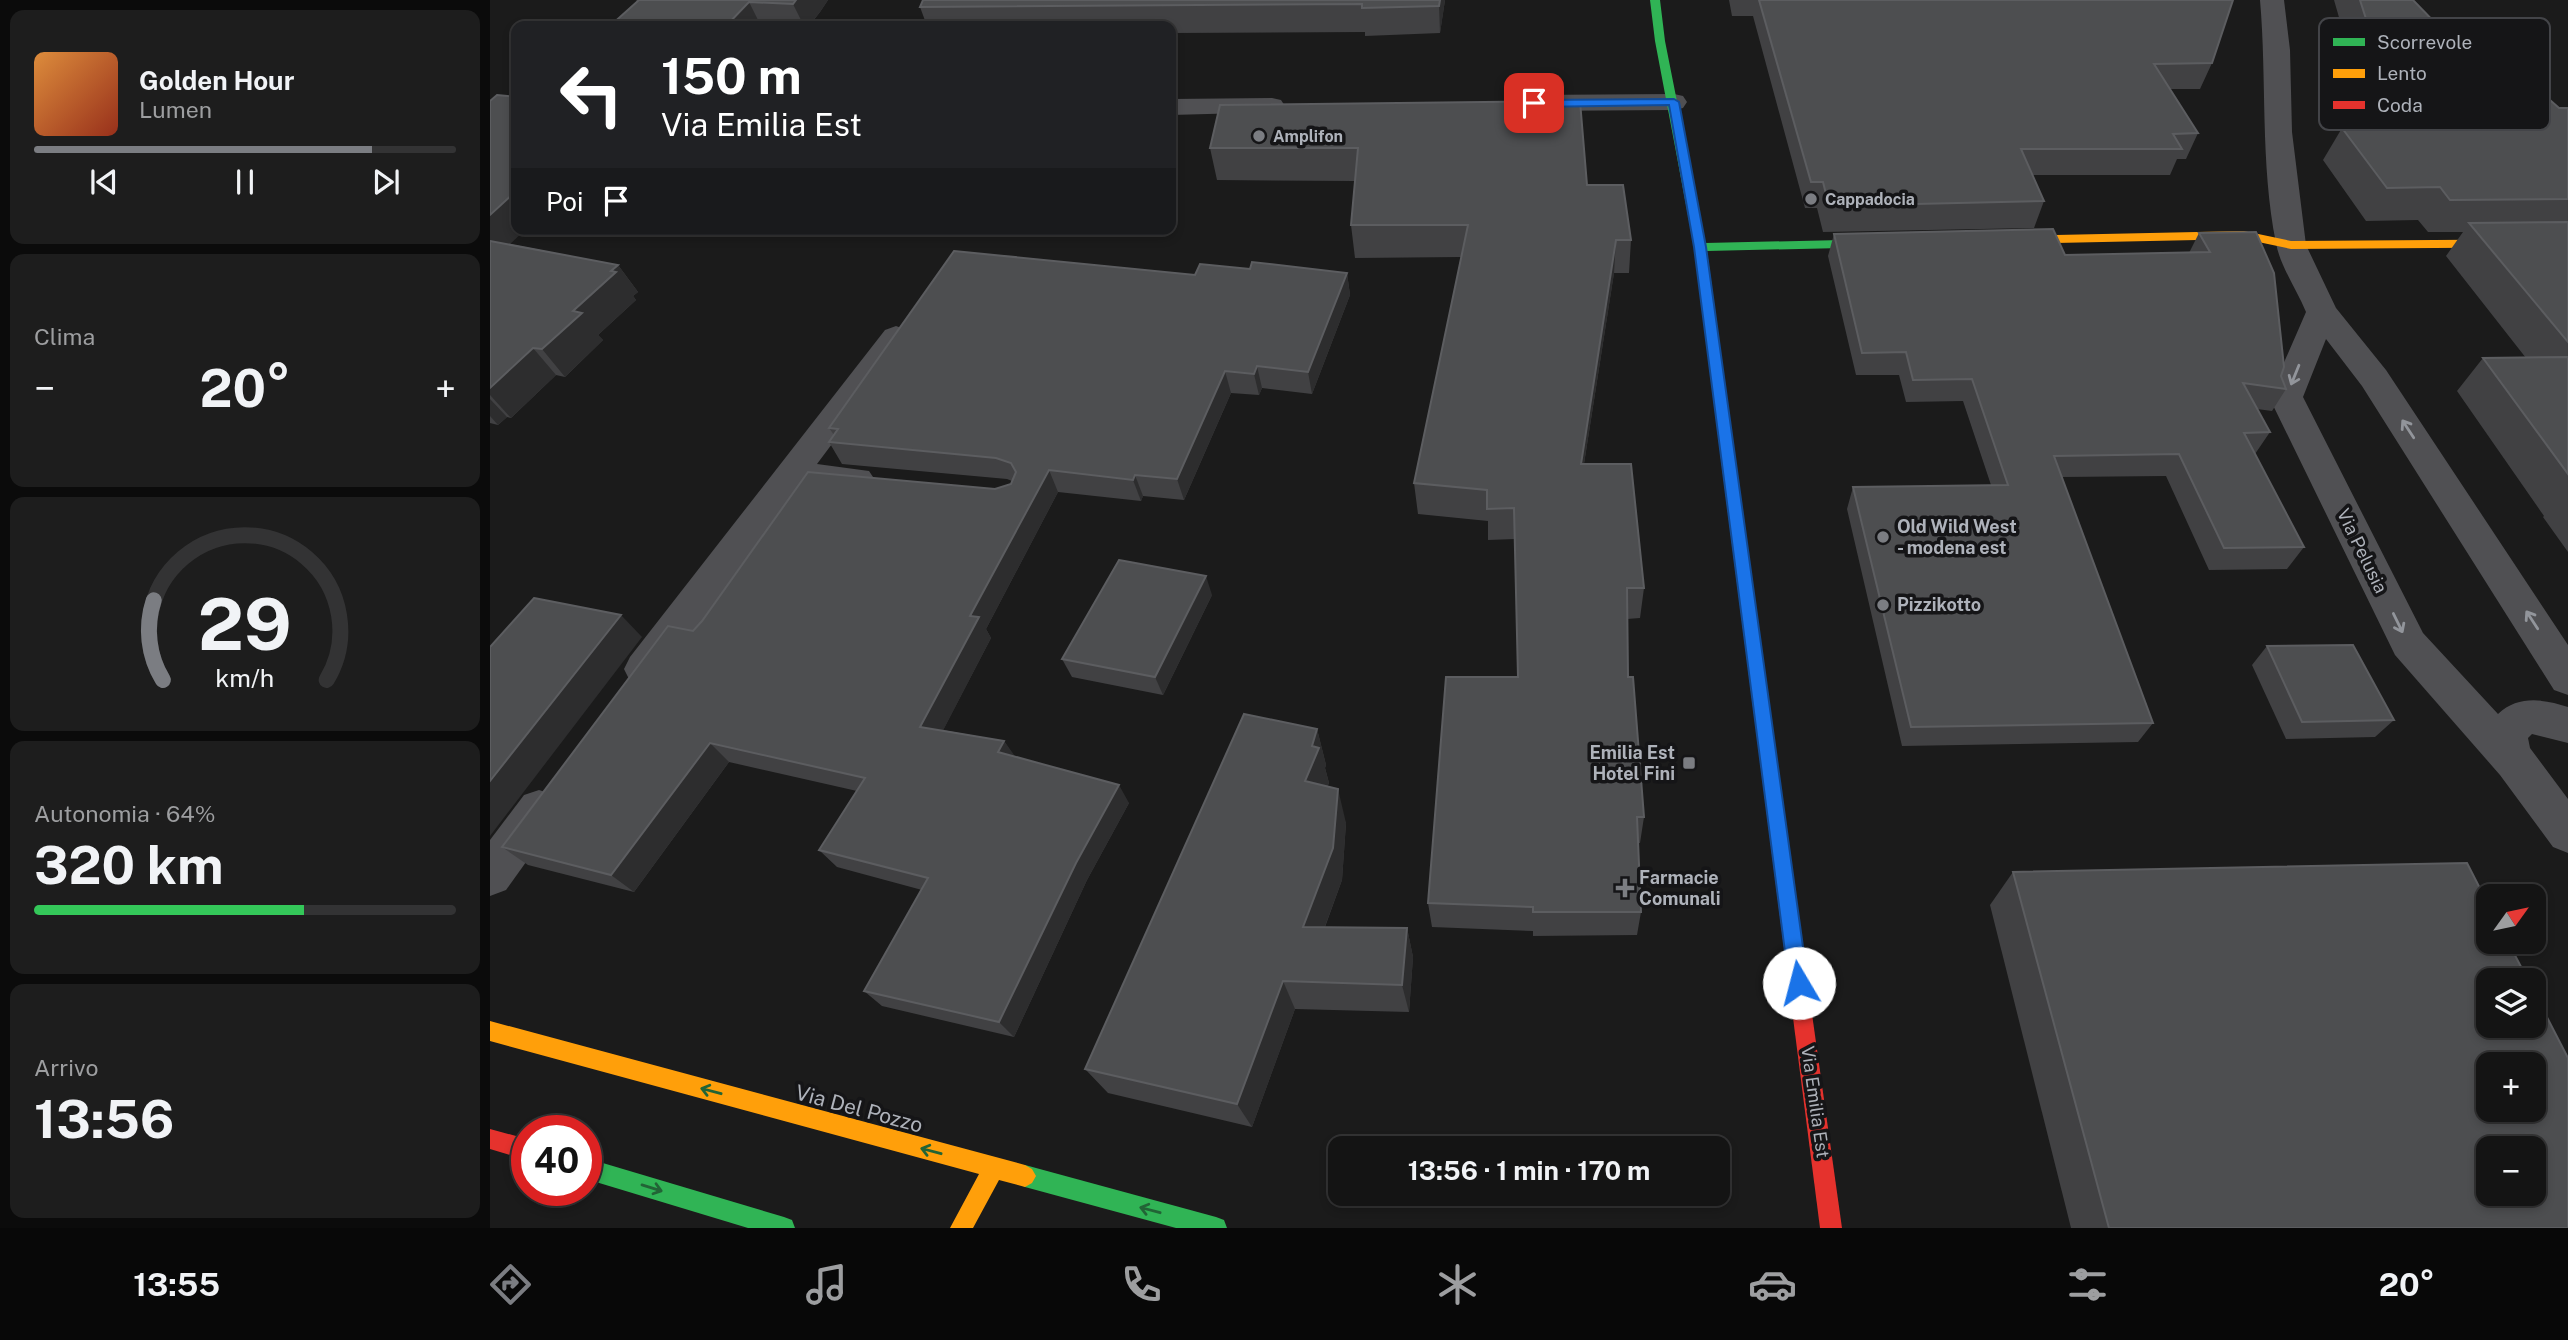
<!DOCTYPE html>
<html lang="it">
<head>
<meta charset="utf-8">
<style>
	:root { --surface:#141414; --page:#1d1d1d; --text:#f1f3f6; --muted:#9d9ea0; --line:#333334; --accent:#7b7d82 }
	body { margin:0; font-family:"Public Sans",sans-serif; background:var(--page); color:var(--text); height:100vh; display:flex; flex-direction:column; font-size:26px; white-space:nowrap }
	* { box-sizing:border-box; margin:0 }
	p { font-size:23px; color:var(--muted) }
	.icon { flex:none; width:38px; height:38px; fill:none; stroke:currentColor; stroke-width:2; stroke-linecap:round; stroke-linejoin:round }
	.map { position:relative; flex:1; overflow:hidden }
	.details { display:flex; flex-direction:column; gap:10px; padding:10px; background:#0b0b0b; width:490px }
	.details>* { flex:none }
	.hud { position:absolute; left:21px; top:21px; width:665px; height:214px; border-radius:14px; box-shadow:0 4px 10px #0003,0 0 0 2px var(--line); background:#202124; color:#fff; overflow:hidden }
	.needle { width:46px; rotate:57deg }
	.tools { position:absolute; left:1986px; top:884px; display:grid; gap:14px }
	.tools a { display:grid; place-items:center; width:70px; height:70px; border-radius:14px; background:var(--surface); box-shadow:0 4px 10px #0003,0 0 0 2px var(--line); font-size:35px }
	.speed { position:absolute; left:21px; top:1115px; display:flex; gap:14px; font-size:35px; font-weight:700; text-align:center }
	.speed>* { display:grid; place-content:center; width:91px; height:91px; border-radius:50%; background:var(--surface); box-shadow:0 4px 10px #0003,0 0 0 2px var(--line); line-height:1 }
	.speed .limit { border:10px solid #d22; background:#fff; color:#111 }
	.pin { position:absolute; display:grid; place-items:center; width:60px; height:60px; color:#fff; margin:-30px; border-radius:14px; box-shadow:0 4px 10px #0006 }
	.me { position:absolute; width:77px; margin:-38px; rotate:352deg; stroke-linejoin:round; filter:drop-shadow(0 0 5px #0008) }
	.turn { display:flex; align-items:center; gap:24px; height:147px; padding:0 35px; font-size:32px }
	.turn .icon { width:91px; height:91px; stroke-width:2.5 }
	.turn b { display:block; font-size:49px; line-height:60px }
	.then { display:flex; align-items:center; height:66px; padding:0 35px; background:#0003; gap:14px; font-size:26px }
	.big { font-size:52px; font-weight:700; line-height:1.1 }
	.details .widget { flex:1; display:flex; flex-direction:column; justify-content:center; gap:10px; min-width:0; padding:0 24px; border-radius:14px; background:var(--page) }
	.details .dial { align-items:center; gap:0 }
	.dial svg { height:182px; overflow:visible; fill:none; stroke:var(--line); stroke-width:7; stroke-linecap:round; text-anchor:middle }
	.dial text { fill:var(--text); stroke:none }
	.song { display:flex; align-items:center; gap:21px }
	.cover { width:84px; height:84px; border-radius:10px; background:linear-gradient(135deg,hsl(30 70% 55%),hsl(10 70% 35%)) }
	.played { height:7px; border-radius:4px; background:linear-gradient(90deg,var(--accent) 80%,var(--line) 80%) }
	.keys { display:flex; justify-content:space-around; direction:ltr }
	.heat { display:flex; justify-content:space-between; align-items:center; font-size:38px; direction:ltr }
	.charge { height:10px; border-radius:5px; background:linear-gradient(90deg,#34c759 64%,var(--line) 0) }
	.trip { position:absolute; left:838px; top:1136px; width:402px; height:70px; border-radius:14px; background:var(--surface); box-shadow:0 4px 10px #0003,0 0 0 2px var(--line); font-weight:700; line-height:70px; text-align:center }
	.tabs { display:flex; height:112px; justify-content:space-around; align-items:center; background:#080808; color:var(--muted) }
	.tabs .icon { width:49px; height:49px }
	.tabs .selected { color:var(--accent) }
	.tabs b { font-size:32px; color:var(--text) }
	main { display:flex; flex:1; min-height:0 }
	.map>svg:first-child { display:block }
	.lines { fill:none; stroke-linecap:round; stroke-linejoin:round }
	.street { fill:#505053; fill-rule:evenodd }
	.fast { fill:#30b455; fill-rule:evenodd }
	.slow { fill:#ff9f0a; fill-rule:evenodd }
	.jam { fill:#e5322d; fill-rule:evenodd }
	.wall { fill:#414143 }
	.shaded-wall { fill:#2d2d2e }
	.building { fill:#4d4e50; stroke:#5c5d60; stroke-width:2; fill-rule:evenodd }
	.oneway { stroke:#92959b }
	.oneway2 { stroke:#226436 }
	.route { fill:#1a73e8; stroke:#114b97; stroke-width:2 }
	.poi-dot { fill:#7b7d82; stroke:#151517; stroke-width:2.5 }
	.labels { text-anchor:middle; stroke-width:7; stroke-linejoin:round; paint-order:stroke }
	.far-poi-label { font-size:16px; font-weight:bold; fill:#aeb2ba; stroke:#151517; text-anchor:start }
	.poi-label { font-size:18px; font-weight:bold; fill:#aeb2ba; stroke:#151517; text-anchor:start }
	.street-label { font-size:18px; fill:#aeb2ba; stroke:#151517 }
	.near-street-label { font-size:21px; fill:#aeb2ba; stroke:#151517 }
	.key { fill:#151517; stroke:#434448; stroke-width:2 }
	.key-label { font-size:19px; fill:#aeb2ba }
</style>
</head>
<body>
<main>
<section class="details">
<div class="widget">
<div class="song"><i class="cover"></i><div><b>Golden Hour</b><p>Lumen</p></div></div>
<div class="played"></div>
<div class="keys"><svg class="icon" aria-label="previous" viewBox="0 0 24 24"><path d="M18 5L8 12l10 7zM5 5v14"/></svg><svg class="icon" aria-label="pause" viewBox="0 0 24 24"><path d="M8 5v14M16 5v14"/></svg><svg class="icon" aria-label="next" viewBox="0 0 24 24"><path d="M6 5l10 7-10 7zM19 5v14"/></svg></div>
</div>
<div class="widget"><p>Clima</p>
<div class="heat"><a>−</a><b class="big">20°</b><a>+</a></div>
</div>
<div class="widget dial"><svg viewBox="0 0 100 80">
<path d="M14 69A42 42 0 1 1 86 69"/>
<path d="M14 69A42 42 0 0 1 10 34" stroke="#7b7d82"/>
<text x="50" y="56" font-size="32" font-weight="700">29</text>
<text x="50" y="72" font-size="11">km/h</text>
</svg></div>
<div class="widget"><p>Autonomia · 64%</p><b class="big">320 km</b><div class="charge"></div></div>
<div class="widget"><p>Arrivo</p><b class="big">13:56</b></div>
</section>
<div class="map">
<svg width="2078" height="1228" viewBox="0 0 2078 1228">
	<rect width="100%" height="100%" fill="#1b1b1b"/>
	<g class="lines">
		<!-- street -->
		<g class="street">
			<path d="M1770,0h24l6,50 2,82 14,113 30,63 50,62 182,275v50l-14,-5 -192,-304 -36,-47 -23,58 120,236 75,81c20,-19 46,-15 70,-7v36l-36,-9 -4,4 2,10 38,51v54l-15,-6 -53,-72 -105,-120 -126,-258 37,-85c-9,-22 -26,-46 -30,-69 -16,-80 -9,-163 -16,-243z"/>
			<polygon points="1184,94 1193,96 1197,102 1193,108 1184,110 1039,111 1030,109 1026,103 1030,97 1039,95"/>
			<polygon points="782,98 791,100 795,106 791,112 681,115 681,99"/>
			<polygon points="406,326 417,330 422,337 327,464 379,471 385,480 379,489 367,493 309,488 168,681 154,685 140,681 134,669 140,657 395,330"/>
			<polygon points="49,790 64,795 71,809 64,823 16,890 0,896 0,840 34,795"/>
		</g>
		<!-- fast -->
		<g class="fast">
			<polygon points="1160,0 1170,0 1175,41 1215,243 1395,239 1401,243 1395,247 1217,251 1244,451 1237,456 1230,451 1204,247 1165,41"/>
			<polygon points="96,1158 294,1217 302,1220 305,1228 258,1228 96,1179"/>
			<polygon points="535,1165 726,1217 734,1220 737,1228 686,1228 535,1187 528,1183 524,1176 528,1169"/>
		</g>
		<!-- slow -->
		<g class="slow">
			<polygon points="1754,231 1801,241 2078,239 2078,247 1801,249 1754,239 1514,244 1508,240 1514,236"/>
			<polygon points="1237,446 1244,451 1280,714 1278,719 1272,721 1266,719 1264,714 1230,451"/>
			<polygon points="0,1021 535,1165 542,1169 546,1176 542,1183 535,1187 509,1180 483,1228 460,1228 489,1174 0,1041"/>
		</g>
		<!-- jam -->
		<g class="jam">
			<polygon points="1272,707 1278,709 1280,714 1352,1228 1330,1228 1264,714 1266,709"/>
			<polygon points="0,1129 37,1139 37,1160 0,1149"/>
		</g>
	</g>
	<!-- wall -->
	<g class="wall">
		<polygon points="146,0 338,0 330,12 319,26 120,26 147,1"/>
		<polygon points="433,0 955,0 950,33 875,36 875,32 681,33 681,26 437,26 430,7"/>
		<polygon points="1239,0 1743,0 1722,63 1710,89 1680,89 1708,133 1696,159 1687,159 1680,175 1543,175 1554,201 1544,228 1333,232 1327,208 1315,208 1263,16 1242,16"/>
		<polygon points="1844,0 1923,0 2021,101 2069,108 2078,108 2078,552 2053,517 2054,516 1967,391 1993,358 2036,358 1956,256 1973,232 1938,232 1928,220 1876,221 1833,160 1852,128 1895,127 1873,101"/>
		<polygon points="0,101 20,244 128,265 148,292 143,296 146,300 108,335 113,340 75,377 66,375 21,418 17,417 8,425 0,423"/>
		<polygon points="730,105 1097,185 1141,240 1139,273 1124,273 1094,464 1154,588 1150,618 1137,619 1138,677 1154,817 1150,843 1148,843 1151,912 1147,935 1043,936 1043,931 942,927 938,903 1028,677 1025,539 998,540 998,521 928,514 924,483 971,257 865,258 861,225 865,181 727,180 720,148"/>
		<polygon points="1709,233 1791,376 1796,389 1782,411 1767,409 1780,432 1765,454 1814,547 1797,569 1719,570 1676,476 1572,477 1663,723 1648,742 1412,746 1357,509 1363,487 1501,485 1473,401 1416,402 1409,375 1366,375 1338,256 1344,234 1575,255 1699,253"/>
		<polygon points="760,269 857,273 860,295 822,394 772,388 769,395 741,393 694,500 653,496 651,501 568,492 496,629 501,638 453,730 514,741 524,756 639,803 597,880 524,1037 392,1006 374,991 432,890 347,867 329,850 367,791 239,762 144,892 38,865 12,847 203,631 505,489 521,484 522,481 517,479 352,464 339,442 344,435 339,428 705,275"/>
		<polygon points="722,595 673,695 582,677 572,659"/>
		<polygon points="1777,646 1904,720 1885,737 1796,739 1762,665"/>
		<polygon points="827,729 836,765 835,768 839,783 837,787 856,823 852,880 835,927 917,928 923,957 919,1012 805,1009 762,1127 618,1093 595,1069"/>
		<polygon points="1523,872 2078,1228 1581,1228 1500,905"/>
	</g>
	<!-- shaded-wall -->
	<g class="shaded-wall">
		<polygon points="306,0 338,0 330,12 319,26 314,26 303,4"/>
		<polygon points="950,0 955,0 950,33 949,6"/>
		<polygon points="259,2 271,26 236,26"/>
		<polygon points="26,191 26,229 36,229 0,263 0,215"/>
		<polygon points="1126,240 1124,273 1089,495 1091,464"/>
		<polygon points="128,265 148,292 143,296 146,300 108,335 113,340 75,377 52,349 83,311"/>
		<polygon points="857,273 860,295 822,394 818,372"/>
		<polygon points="43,348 66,375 21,418 0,395 0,388"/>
		<polygon points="767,366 772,388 769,395 764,374"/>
		<polygon points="735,371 741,393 694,500 687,479"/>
		<polygon points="0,399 17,417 8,425 0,416"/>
		<polygon points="559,470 568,492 496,629 501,638 445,746 430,727 480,616"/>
		<polygon points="645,475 653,496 651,501 643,480"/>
		<polygon points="716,576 722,595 673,695 665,677"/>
		<polygon points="131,615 152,637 0,836 0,781"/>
		<polygon points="827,729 836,765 835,768 839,783 825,815 815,781 822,746"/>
		<polygon points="514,741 527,759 508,752"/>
		<polygon points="220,743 239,762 144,892 121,875"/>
		<polygon points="629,785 639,803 597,880 524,1037 509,1022 586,863"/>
		<polygon points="848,789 856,823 852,880 824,956 813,927"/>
		<polygon points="917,928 923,957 919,1012 912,985"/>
		<polygon points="793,981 805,1009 762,1127 747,1104"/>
	</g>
	<!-- building -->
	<g class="building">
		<polygon points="149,0 306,0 303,4 259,2 236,26 120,26"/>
		<polygon points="433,0 950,0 949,6 872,8 872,4 430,7"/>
		<polygon points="1269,0 1743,0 1722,63 1664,64 1708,133 1683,134 1692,149 1531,149 1554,201 1339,206 1333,182 1321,182"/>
		<polygon points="1870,0 1923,0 2021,101 2060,100 2069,108 2078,108 2078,199 1960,200 1950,187 1897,188 1852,128 1941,126 1892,69"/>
		<polygon points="7,95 26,97 26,191 0,215 0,101"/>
		<polygon points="1090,101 1097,185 1133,185 1141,240 1126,240 1091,464 1141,464 1154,588 1137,588 1138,677 1143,677 1154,817 1147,817 1151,912 1043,912 1043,907 938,903 956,677 1028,677 1024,508 997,509 997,490 924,483 978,225 861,225 868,148 720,148 730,105"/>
		<polygon points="2078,222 2078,342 1979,223"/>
		<polygon points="1563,229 1575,255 1720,252 1709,233 1766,232 1784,273 1794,367 1791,376 1796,389 1753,383 1780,432 1754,433 1814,547 1734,548 1689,454 1564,456 1663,723 1421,727 1363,487 1518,485 1482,379 1423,380 1416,352 1372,353 1344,234"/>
		<polygon points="0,241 128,265 121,271 126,272 83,311 92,313 52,349 43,348 0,388"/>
		<polygon points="464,251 705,275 710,264 760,269 762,262 857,273 818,372 767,366 764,374 735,371 687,479 645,475 643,480 559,470 480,616 489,617 430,727 514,741 508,752 629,785 586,863 509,1022 374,991 438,878 329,850 375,778 220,743 121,875 12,847 178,626 203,631 212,621 318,472 505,489 521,484 526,472 521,463 506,458 339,442 348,429 339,428"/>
		<polygon points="2078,357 2078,474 1993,358"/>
		<polygon points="629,560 716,576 665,677 572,659"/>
		<polygon points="44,598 131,615 0,781 0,647"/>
		<polygon points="1863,645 1904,720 1812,722 1777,646"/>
		<polygon points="754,714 827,729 822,746 829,748 815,781 848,789 843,848 813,927 917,928 912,985 793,981 747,1104 595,1069"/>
		<path d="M1977,863l21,41v38h20l20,38h-40v46h46v-34l34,66v170h-459l-96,-356zM1998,1064h46v46h-46zM1998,1148h46v46h-46z"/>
	</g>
	<!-- one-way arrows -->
	<defs><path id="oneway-shaft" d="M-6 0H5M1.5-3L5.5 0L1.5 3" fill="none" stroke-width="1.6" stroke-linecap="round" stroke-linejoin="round" transform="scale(1.75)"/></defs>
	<g class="oneway">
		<use href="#oneway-shaft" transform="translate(1805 375) rotate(112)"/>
		<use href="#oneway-shaft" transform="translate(1918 429) rotate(-123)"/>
		<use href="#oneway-shaft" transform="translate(2042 620) rotate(-123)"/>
		<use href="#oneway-shaft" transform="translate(1908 623) rotate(64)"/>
	</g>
	<g class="oneway2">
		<use href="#oneway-shaft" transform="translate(221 1091) rotate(-165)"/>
		<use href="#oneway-shaft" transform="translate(441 1151) rotate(-165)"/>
		<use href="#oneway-shaft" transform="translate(162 1188) rotate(17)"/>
		<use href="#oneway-shaft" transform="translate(660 1210) rotate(-165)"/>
	</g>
	<!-- route -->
	<polygon class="route" points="1184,99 1189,102 1216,247 1318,983 1316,989 1309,992 1302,989 1299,983 1204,247 1179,105 1044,107 1038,103 1044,100"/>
	<!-- markers -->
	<g class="poi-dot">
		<circle cx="769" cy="136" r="7"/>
		<circle cx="1321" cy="199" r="7"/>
		<circle cx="1393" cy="537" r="7"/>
		<circle cx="1393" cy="605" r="7"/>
		<rect x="1192" y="756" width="14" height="14" rx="3.5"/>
		<path d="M1131.5 877.5h7v7h7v7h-7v7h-7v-7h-7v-7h7z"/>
	</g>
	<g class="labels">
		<!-- far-poi labels -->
		<g class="far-poi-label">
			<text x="783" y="142">Amplifon</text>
			<text x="1335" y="205">Cappadocia</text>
		</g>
		<!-- poi labels -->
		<g class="poi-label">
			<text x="1407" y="533">Old Wild West<tspan x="1407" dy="21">- modena est</tspan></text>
			<text x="1407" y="611">Pizzikotto</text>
			<text x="1185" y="759" text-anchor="end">Emilia Est<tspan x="1185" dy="21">Hotel Fini</tspan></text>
			<text x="1149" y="884">Farmacie<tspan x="1149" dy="21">Comunali</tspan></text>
		</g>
		<!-- street labels -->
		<g class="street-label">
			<text transform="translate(1872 551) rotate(64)" y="6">Via Pelusia</text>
			<text transform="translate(1325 1102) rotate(82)" y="6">Via Emilia Est</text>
		</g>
		<!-- near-street labels -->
		<g class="near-street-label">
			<text transform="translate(369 1109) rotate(15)" y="7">Via Del Pozzo</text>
		</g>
	</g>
	<!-- legend -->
	<rect x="1829" y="18" width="231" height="112" rx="10" class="key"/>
	<rect x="1843" y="38" width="32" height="8" fill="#30b455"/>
	<rect x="1843" y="69" width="32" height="9" fill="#ff9f0a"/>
	<rect x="1843" y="101" width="32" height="8" fill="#e5322d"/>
	<g class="key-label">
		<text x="1887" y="49">Scorrevole</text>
		<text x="1887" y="80">Lento</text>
		<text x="1887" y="112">Coda</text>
	</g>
</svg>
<div class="tools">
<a><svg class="needle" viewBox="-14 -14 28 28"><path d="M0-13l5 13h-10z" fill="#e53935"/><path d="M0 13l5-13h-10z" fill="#9d9ea0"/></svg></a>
<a><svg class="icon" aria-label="layers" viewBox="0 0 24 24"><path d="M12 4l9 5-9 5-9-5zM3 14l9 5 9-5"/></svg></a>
<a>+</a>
<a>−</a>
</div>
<div class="speed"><div class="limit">40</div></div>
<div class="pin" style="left:1044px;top:103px;background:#d93025"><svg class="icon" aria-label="arrive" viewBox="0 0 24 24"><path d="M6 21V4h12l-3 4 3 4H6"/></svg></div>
<svg class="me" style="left:1309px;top:983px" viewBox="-20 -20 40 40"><circle r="19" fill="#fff"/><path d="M0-13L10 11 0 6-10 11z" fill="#1a73e8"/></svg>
<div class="trip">13:56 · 1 min · 170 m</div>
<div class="hud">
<div class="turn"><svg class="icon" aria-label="left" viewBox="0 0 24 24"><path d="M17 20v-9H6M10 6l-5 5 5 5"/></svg><div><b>150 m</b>Via Emilia Est</div></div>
<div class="then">Poi<svg class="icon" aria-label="arrive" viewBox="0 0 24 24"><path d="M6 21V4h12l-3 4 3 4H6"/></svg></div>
</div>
</div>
</main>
<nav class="tabs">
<b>13:55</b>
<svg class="icon selected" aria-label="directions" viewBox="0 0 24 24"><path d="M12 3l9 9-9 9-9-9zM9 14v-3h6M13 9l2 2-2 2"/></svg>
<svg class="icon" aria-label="music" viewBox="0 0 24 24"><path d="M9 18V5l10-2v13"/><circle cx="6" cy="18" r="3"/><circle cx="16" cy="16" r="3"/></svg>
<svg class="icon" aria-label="phone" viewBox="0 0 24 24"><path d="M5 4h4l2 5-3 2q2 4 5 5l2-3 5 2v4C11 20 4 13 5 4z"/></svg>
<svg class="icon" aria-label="climate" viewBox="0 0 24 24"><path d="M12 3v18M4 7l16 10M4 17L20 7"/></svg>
<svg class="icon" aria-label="car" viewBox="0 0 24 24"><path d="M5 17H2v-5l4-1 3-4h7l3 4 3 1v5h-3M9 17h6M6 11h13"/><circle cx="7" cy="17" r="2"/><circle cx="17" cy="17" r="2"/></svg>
<svg class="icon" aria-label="filters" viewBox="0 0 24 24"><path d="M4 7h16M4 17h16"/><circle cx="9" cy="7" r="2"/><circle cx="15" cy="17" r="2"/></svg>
<b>20°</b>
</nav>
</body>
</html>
